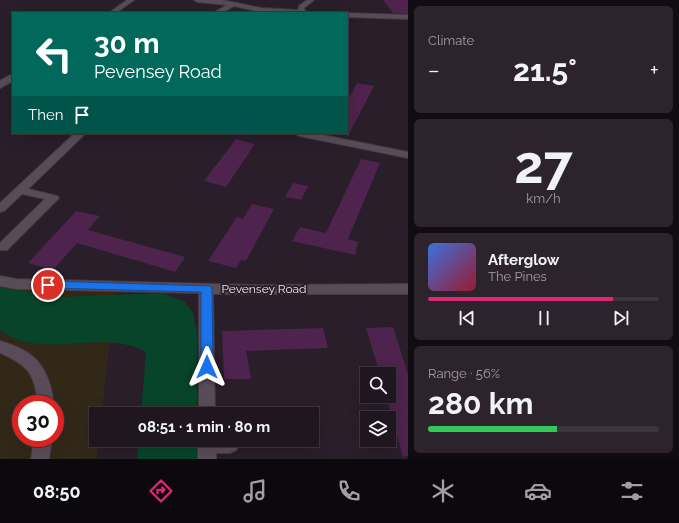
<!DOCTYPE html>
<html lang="en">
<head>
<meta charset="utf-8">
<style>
	:root { --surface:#1f161f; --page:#2c232c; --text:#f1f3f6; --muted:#a19fa4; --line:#3c353d; --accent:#db2777 }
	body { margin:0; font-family:Raleway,sans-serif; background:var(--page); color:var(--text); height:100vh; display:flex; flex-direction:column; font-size:15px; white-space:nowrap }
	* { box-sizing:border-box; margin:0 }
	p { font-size:13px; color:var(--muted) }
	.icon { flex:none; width:22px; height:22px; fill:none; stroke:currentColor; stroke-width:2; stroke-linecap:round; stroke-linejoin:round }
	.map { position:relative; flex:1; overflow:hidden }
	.side { display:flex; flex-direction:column; gap:6px; padding:6px; background:#110c11; width:271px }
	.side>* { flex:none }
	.guide { position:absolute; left:12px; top:12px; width:336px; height:122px; border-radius:0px; box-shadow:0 4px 16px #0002,0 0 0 1px var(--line); background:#00695c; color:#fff; overflow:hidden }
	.fabs { position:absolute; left:360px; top:367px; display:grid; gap:8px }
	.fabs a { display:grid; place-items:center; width:36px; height:36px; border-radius:0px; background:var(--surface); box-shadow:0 4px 16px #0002,0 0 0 1px var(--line); font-size:20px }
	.speed { position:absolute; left:12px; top:395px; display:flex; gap:8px; font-size:20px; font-weight:700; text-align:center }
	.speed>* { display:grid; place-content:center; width:52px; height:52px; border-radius:50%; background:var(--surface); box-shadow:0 4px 16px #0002,0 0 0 1px var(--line); line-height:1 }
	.speed .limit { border:6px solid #d22; background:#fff; color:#111 }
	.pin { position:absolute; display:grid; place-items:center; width:34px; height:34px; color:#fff; margin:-17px; border:2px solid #fff; border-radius:50%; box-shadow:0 1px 4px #0007 }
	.me { position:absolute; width:44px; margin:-22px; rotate:0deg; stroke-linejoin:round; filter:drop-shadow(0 0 3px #0008) }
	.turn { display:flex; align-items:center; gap:14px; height:84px; padding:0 16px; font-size:18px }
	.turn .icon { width:52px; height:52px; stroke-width:2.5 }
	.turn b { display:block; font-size:28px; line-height:34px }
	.then { display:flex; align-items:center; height:38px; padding:0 16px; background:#0003; gap:8px; font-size:15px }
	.big { font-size:30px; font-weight:700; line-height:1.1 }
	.side .widget { flex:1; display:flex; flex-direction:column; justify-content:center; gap:6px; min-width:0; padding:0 14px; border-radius:6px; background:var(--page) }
	.side .dial { align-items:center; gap:0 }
	.dial b { font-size:52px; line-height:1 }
	.song { display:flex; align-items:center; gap:12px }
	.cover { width:48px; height:48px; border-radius:6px; background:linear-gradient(135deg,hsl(220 70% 55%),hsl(350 70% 35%)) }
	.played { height:4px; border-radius:2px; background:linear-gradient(90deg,var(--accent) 80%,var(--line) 80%) }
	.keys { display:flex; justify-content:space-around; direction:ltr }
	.heat { display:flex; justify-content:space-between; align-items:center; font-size:22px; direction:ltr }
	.charge { height:6px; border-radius:3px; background:linear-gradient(90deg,#34c759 56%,var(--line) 0) }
	.trip { position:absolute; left:89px; top:407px; width:230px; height:40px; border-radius:0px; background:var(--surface); box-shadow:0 4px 16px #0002,0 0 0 1px var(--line); font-weight:700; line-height:40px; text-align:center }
	.tab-bar { display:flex; height:64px; justify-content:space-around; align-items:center; background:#0c090c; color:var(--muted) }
	.tab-bar .icon { width:28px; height:28px }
	.tab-bar .on { color:var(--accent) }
	.tab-bar b { font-size:18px; color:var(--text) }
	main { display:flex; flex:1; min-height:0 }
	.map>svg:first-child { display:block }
	.commercial { fill:#312818; fill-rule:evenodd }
	.green { fill:#074429 }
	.building { fill:#4e234d }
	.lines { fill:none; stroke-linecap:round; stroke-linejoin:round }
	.minor-casing { stroke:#433a42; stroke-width:2 }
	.minor { fill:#594c58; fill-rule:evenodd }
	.route { fill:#1a73e8; stroke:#114b97 }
	.labels { text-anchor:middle; stroke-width:4; stroke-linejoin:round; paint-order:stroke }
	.street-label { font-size:12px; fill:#f0e9f0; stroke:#291e29 }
</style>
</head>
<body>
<main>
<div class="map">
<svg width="408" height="459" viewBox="0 0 408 459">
	<rect width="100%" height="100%" fill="#291e29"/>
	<!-- commercial -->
	<path class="commercial" d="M0,281l115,6 -13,127h-6v26h3l-2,19h-97zM21,404h34v34h-34z"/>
	<!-- green -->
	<g class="green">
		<path d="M0,287l60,10 103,-4 22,9 8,11 4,19v82h-56l5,-62c-45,-25 -104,10 -146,-22z"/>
		<polygon points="139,440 197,440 197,459 137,459"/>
	</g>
	<!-- building -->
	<g class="building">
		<polygon points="383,0 408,0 408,14 393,13"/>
		<polygon points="357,83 374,86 347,138 347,102"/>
		<polygon points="236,139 255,144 226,187 204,181"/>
		<polygon points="361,159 380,163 348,239 358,242 355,255 292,241 300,227 326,233"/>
		<polygon points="293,183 308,186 301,200 285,197"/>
		<polygon points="252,204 274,209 246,261 241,260 236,268 208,261 237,217 243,219"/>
		<polygon points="76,211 100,216 88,230 185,257 175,272 77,243 53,270 28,263"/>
		<polygon points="393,327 408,374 408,456 403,457 386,396 389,396 389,374 380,374 366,328"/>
		<polygon points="323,328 328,348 246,351 251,379 224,379 222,331"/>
	</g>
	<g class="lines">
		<!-- minor casing -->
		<g class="minor-casing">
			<g id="minor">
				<polygon points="127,0 134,0 116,13 109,13"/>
				<polygon points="194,0 222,0 261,8 298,10 299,6 307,0 314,0 304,8 305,11 312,13 261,12 234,6 221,13 213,13 227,5 197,2"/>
				<polygon points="347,13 408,15 408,19 347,17"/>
				<polygon points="10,75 13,75 13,81 0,88 0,81"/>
				<polygon points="75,133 86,133 28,189 57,196 59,198 7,250 0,250 0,243 45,199 22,194 4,211 0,212 0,203"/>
				<polygon points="294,133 313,133 408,152 408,158 299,136"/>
				<polygon points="0,276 17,279 256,285 408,284 408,294 213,294 215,414 199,414 199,293 17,289 0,286"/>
				<path d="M0,341c36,10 49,26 54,63h-16c-3,-30 -10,-39 -38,-51z"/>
				<polygon points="34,438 52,438 49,459 31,459"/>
				<polygon points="198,440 236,440 239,445 236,450 230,453 216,453 216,459 198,459"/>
			</g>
		</g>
		<!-- minor -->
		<use href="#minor" class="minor"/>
	</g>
	<!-- route -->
	<polygon class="route" points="48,281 210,286 212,289 213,367 211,370 207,372 203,370 201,367 201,292 48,288 42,285"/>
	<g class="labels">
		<!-- street labels -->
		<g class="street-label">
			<text x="264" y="293">Pevensey Road</text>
		</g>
	</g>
</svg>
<div class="fabs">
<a><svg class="icon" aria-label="search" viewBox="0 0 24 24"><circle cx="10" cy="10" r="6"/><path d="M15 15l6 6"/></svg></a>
<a><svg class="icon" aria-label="layers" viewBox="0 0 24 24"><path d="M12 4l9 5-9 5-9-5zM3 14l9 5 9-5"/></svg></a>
</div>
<div class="speed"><div class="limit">30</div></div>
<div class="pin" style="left:48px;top:285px;background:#d93025"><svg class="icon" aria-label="arrive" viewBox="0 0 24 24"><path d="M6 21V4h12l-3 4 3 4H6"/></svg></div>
<svg class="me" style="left:207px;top:367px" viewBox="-20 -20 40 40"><path d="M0-17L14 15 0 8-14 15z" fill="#1a73e8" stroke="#fff" stroke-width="4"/></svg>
<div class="trip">08:51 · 1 min · 80 m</div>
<div class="guide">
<div class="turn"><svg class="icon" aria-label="left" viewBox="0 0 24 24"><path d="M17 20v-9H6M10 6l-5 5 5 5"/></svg><div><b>30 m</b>Pevensey Road</div></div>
<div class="then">Then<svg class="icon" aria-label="arrive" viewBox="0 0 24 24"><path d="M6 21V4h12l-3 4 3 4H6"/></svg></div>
</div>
</div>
<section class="side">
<div class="widget"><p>Climate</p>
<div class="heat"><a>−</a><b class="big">21.5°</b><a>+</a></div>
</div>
<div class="widget dial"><b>27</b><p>km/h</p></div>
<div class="widget">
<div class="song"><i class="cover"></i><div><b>Afterglow</b><p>The Pines</p></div></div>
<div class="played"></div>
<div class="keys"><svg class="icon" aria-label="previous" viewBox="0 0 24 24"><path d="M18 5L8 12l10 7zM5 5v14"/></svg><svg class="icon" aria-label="pause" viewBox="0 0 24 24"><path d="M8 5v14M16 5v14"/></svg><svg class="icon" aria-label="next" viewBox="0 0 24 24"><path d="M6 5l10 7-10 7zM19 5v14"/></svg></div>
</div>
<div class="widget"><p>Range · 56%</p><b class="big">280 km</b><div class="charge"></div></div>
</section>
</main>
<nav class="tab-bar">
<b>08:50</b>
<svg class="icon on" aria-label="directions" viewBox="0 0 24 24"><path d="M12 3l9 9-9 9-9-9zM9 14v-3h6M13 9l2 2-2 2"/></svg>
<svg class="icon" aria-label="music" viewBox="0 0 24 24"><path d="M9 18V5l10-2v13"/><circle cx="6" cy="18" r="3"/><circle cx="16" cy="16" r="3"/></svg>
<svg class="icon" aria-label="phone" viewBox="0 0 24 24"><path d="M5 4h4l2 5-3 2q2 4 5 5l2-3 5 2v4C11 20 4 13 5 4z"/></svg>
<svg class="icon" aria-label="climate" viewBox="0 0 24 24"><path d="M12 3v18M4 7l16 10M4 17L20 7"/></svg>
<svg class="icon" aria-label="car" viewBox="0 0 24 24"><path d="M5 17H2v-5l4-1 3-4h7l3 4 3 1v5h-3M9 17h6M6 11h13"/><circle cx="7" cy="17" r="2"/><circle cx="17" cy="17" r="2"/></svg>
<svg class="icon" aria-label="filters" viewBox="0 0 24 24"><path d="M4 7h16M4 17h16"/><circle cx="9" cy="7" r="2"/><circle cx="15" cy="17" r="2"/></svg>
</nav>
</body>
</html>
